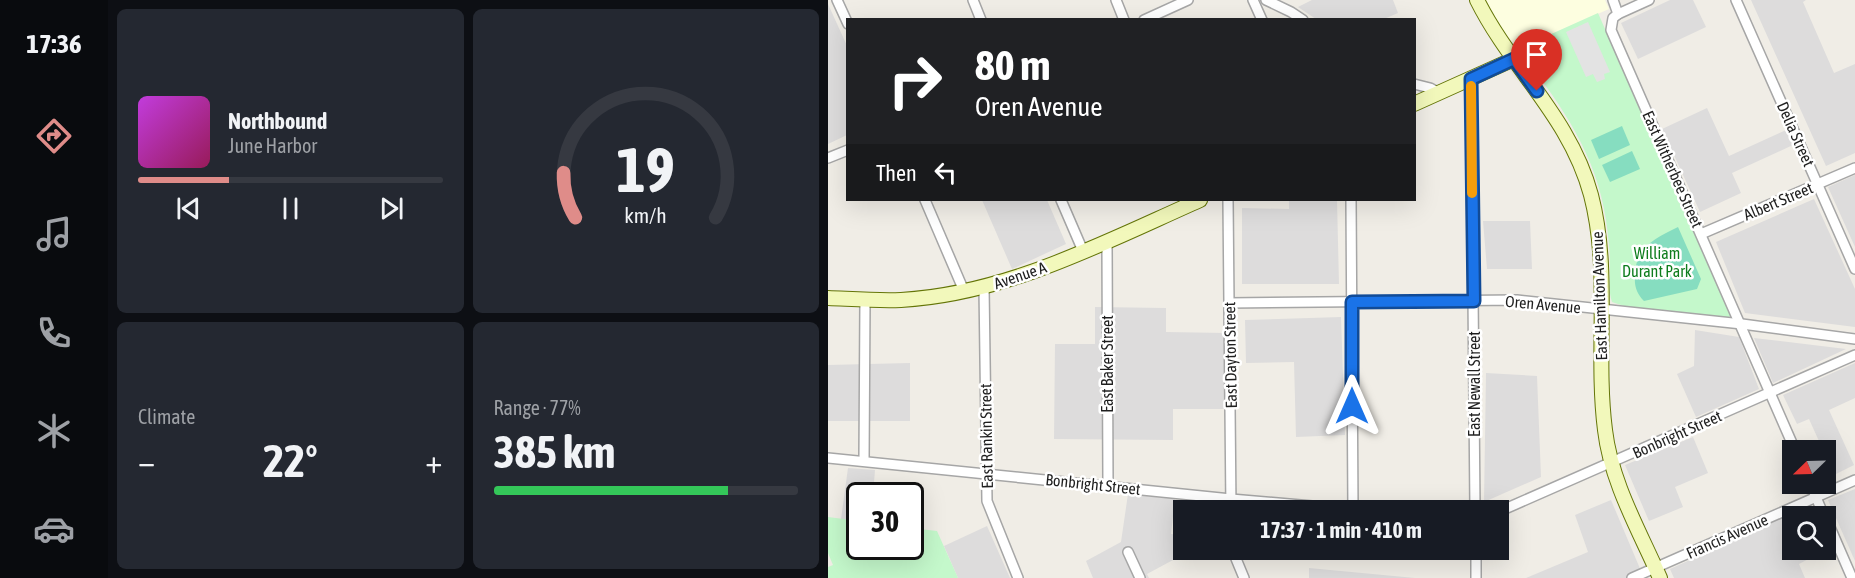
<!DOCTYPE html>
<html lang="en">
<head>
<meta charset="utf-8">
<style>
	:root { --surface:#171b24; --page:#242831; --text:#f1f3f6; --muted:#9ea1a6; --line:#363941; --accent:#df8c89 }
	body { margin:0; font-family:"Asap Condensed",sans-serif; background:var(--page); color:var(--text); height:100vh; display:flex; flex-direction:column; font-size:22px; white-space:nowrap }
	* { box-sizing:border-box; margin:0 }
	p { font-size:20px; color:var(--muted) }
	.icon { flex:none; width:33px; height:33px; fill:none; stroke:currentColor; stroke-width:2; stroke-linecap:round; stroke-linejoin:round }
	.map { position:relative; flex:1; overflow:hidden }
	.panel { display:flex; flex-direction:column; gap:9px; padding:9px; background:#0d0f14; width:720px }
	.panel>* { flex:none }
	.banner { position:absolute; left:18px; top:18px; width:570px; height:183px; border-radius:0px; box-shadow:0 6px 24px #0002; background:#202124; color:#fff; overflow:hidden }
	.needle { width:39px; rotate:247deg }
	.tools { position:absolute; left:954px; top:440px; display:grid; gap:12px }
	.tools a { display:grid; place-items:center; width:54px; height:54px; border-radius:0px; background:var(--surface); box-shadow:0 6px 24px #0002; font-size:30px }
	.speed { position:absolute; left:18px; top:482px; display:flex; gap:12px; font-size:30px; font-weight:700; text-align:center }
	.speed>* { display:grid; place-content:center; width:78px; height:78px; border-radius:50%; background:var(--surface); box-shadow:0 6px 24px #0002; line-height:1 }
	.speed .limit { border:3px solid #111; border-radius:9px; background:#fff; color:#111 }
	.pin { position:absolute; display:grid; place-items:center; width:51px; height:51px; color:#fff; margin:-62px -26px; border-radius:50% 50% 50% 0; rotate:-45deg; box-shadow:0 0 6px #0007 }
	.pin .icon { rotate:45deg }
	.me { position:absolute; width:66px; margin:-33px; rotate:0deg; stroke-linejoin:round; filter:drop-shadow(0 0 4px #0008) }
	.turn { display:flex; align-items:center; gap:21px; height:126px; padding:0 30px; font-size:27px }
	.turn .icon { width:78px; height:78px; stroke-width:2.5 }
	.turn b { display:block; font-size:42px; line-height:51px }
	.then { display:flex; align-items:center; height:57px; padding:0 30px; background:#0003; gap:12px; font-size:22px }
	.big { font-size:45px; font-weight:700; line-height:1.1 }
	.panel .tile { flex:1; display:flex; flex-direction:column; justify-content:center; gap:9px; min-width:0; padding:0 21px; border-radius:9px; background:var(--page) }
	.panel .dial { align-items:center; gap:0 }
	.dial svg { height:156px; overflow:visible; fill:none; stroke:var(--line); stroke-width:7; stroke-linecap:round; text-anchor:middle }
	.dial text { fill:var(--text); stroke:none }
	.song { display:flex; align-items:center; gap:18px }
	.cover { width:72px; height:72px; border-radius:9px; background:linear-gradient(135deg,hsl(290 70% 55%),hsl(330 70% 35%)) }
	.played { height:6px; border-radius:3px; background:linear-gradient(90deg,var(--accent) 30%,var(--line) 30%) }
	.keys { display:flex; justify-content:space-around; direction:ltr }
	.heat { display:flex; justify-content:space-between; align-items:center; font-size:33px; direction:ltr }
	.charge { height:9px; border-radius:4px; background:linear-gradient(90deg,#34c759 77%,var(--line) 0) }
	.panel .tiles { flex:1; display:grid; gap:9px; grid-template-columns:repeat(2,1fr) }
	.trip { position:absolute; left:345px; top:500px; width:336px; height:60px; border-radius:0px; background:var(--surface); box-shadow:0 6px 24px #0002; font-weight:700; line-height:60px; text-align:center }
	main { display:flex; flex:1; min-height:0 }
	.tab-bar { display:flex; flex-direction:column; width:108px; justify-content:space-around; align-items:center; background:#090b0e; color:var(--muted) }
	.tab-bar .icon { width:42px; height:42px }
	.tab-bar .active { color:var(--accent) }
	.tab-bar b { font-size:27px; color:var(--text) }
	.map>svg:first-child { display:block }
	.residential { fill:#dddcdc }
	.education { fill:#fdfee0 }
	.park { fill:#c4f8cb }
	.pitch { fill:#86ddc0 }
	.parking { fill:#e3e3e3 }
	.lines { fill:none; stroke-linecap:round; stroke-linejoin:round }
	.street-casing { stroke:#a6a6a6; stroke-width:12 }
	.secondary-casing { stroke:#647507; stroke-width:16 }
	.street { stroke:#fff; stroke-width:9 }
	.secondary { stroke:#f2f8bb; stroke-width:14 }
	.route-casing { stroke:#114b97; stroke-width:15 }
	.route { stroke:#1a73e8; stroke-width:10 }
	.slow { stroke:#f59e0b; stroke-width:10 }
	.labels { text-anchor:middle; stroke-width:5; stroke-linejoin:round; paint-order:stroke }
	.street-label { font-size:16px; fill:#1f1f1f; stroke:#fff }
	.park-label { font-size:16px; fill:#0e7d1d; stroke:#fff }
</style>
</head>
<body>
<main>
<nav class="tab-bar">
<b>17:36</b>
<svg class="icon active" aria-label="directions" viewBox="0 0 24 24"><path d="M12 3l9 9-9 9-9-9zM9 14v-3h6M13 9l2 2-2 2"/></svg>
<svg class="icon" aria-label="music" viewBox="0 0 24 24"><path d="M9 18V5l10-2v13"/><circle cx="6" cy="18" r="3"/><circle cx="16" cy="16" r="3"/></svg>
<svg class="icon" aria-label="phone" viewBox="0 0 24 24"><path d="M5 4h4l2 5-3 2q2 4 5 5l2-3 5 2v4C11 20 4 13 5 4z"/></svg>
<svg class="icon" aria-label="climate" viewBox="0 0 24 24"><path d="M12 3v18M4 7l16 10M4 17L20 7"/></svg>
<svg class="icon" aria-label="car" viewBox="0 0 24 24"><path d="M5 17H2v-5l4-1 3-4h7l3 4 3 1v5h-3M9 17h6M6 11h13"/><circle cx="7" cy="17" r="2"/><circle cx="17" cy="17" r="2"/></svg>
</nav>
<section class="panel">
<div class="tiles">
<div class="tile">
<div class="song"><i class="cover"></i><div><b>Northbound</b><p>June Harbor</p></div></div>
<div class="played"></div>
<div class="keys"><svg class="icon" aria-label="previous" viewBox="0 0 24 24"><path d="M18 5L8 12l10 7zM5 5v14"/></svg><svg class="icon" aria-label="pause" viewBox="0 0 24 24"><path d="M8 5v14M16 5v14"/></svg><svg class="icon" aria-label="next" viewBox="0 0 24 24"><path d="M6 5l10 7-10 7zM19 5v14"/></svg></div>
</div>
<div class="tile dial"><svg viewBox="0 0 100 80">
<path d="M14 69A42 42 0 1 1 86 69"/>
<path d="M14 69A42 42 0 0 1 8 46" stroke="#df8c89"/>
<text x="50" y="56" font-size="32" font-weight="700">19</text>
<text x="50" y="72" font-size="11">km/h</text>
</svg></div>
<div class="tile"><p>Climate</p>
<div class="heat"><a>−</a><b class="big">22°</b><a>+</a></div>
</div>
<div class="tile"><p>Range · 77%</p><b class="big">385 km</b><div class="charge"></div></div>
</div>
</section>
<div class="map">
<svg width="1027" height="578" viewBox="0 0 1027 578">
	<rect width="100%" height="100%" fill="#f0ede6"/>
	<!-- residential -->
	<g class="residential">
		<polygon points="484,0 565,0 570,13 556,19 488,19 470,7"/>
		<polygon points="842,0 865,0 878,27 810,59 793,23"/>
		<polygon points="923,0 978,0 975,2 1006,73 1027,64 1027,153 998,166"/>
		<polygon points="0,4 20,48 19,135 0,144"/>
		<polygon points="879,108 901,156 958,130 965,145 904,173 913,193 872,212 834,129"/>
		<polygon points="1027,175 1027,247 1000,187"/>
		<polygon points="986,199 1027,289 1027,327 917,313 888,242"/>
		<polygon points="154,200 219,200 238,244 184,269"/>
		<polygon points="461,200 509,200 511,284 414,284 414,208 461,209"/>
		<polygon points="655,221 702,221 704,269 659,269"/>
		<polygon points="267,307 338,308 338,332 398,333 397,409 345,409 345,440 226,439 227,344 267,344"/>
		<polygon points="513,317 517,435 468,437 466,362 418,363 417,320"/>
		<polygon points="867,330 911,337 931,389 868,417 849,374 866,366"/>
		<polygon points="926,338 1018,349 945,383"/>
		<polygon points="82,363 82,421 0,421 0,365"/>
		<polygon points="1027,363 1027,398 1001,410 1026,465 1006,475 998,457 998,450 995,450 981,419 969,424 955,395"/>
		<polygon points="658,373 709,376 713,477 656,502"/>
		<polygon points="865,437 880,473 847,487 855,507 821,521 797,465"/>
		<polygon points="20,468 47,470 45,495 32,495 31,521 13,519"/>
		<polygon points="1027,489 1027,561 1000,500"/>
		<polygon points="300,494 347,499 343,534 355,535 356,549 395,549 395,560 345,560 319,574 321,578 265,578 258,561 293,542"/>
		<polygon points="783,500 816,578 698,578 760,552 747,515"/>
		<polygon points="983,505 987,516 964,516 964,549 998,549 998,539 1001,548 971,564 977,578 846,578 842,569"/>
		<polygon points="159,526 182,578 130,578 116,546"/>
		<polygon points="481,568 587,578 481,578"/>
	</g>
	<!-- education -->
	<polygon class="education" points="657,0 777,0 781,9 690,49 665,18"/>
	<!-- park -->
	<g class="park">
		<path d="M770,13l133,302 -2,3 -102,-11 -15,-5c-4,-11 -2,-25 -2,-36 0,-16 -2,-31 -4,-46 -10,-68 -47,-118 -88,-171z"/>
		<polygon points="0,517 31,521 32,546 82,546 83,528 109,531 130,578 0,578 0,567 5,565 0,553"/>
	</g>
	<!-- pitch -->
	<g class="pitch">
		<polygon points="794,126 802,145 771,159 763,140"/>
		<polygon points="804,151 812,169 782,182 774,165"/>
		<path d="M850,227l23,52 -4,10 -53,12c-7,-7 -10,-15 -9,-25 0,-28 20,-38 43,-49z"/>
	</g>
	<!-- parking -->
	<polygon class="parking" points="760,22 782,72 776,74 777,79 769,82 765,74 758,77 738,32"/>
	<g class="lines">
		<!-- street casing -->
		<g class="street-casing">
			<g id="street">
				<polyline points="9,0 20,24"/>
				<polyline points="145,0 153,20"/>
				<polyline points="288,0 296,20"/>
				<polyline points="425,0 434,20"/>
				<polyline points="438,0 463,12 475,20"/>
				<polyline points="785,0 790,14"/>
				<polyline points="821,0 790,14 785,18 783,30 967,450"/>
				<polyline points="908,0 1027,269"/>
				<polyline points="316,20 360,0"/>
				<polyline points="643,79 647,510"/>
				<polyline points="586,84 602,88 611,93"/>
				<polyline points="0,158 20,150"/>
				<polyline points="97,200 136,291"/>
				<polyline points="233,200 255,251"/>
				<polyline points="400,200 403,510"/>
				<polyline points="523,200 525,509"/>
				<polyline points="873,234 1027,168"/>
				<polyline points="279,242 280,485"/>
				<polyline points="156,287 159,501 190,578"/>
				<polyline points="401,303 689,300 914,324 1027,339"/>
				<polyline points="0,458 403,499 530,510"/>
				<polyline points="36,461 37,300"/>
				<polyline points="982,483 996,516"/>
				<polyline points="670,512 1027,355"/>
				<polyline points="998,518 1024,578"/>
				<polyline points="404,549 416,578"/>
				<polyline points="648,549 648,578"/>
				<polyline points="300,552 312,578"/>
				<polyline points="804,578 1027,480"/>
			</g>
		</g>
		<!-- secondary casing -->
		<g class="secondary-casing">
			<g id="secondary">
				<path d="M649,0c35,70 93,117 114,195 20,76 4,157 14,235 6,52 34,100 55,148"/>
				<polyline points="586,104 686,59"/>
				<path d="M0,298c24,1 49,3 73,2 106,-6 204,-58 299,-100"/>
			</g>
		</g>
		<!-- street -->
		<use href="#street" class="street"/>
		<!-- secondary -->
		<use href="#secondary" class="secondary"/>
	</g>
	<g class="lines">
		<!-- route casing -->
		<g class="route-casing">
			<polyline id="route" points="524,406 524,302 646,301 643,79 686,59 709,91"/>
		</g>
		<!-- route -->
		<use href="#route" class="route"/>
		<!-- slow -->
		<polyline class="slow" points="643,86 644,193"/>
	</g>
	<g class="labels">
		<!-- street labels -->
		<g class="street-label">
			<text transform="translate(968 134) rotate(66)" y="6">Delia Street</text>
			<text transform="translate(845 169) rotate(66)" y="6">East Witherbee Street</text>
			<text transform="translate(950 201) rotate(-23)" y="6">Albert Street</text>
			<text transform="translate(192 275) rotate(-19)" y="6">Avenue A</text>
			<text transform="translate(771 296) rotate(-92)" y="6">East Hamilton Avenue</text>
			<text transform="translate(715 304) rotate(5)" y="6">Oren Avenue</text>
			<text transform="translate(402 355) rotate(-91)" y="6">East Dayton Street</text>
			<text transform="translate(279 364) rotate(-90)" y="6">East Baker Street</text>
			<text transform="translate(646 384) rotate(-90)" y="6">East Newall Street</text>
			<text transform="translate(849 434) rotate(-24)" y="6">Bonbright Street</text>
			<text transform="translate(158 436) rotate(-91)" y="6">East Rankin Street</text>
			<text transform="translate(265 484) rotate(6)" y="6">Bonbright Street</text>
			<text transform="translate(899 536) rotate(-24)" y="6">Francis Avenue</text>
		</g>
		<!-- park labels -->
		<g class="park-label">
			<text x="829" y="259">William<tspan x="829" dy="18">Durant Park</tspan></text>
		</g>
	</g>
</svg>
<div class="tools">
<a><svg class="needle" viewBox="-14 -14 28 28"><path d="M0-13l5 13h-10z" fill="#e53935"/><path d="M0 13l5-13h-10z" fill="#9ea1a6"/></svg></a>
<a><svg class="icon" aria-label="search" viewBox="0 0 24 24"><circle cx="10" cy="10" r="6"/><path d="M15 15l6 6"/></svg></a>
</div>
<div class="speed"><div class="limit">30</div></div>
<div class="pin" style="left:709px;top:91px;background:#d93025"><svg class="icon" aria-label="arrive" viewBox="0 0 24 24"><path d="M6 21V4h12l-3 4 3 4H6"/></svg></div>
<svg class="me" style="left:524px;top:406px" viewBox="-20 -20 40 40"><path d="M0-17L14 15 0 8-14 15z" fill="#1a73e8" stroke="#fff" stroke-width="4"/></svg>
<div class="trip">17:37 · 1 min · 410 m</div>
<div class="banner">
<div class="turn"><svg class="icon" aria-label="right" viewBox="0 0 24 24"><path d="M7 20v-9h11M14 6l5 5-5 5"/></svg><div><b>80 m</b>Oren Avenue</div></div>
<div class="then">Then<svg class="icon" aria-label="left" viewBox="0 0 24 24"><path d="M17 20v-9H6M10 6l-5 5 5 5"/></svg></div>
</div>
</div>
</main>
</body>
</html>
